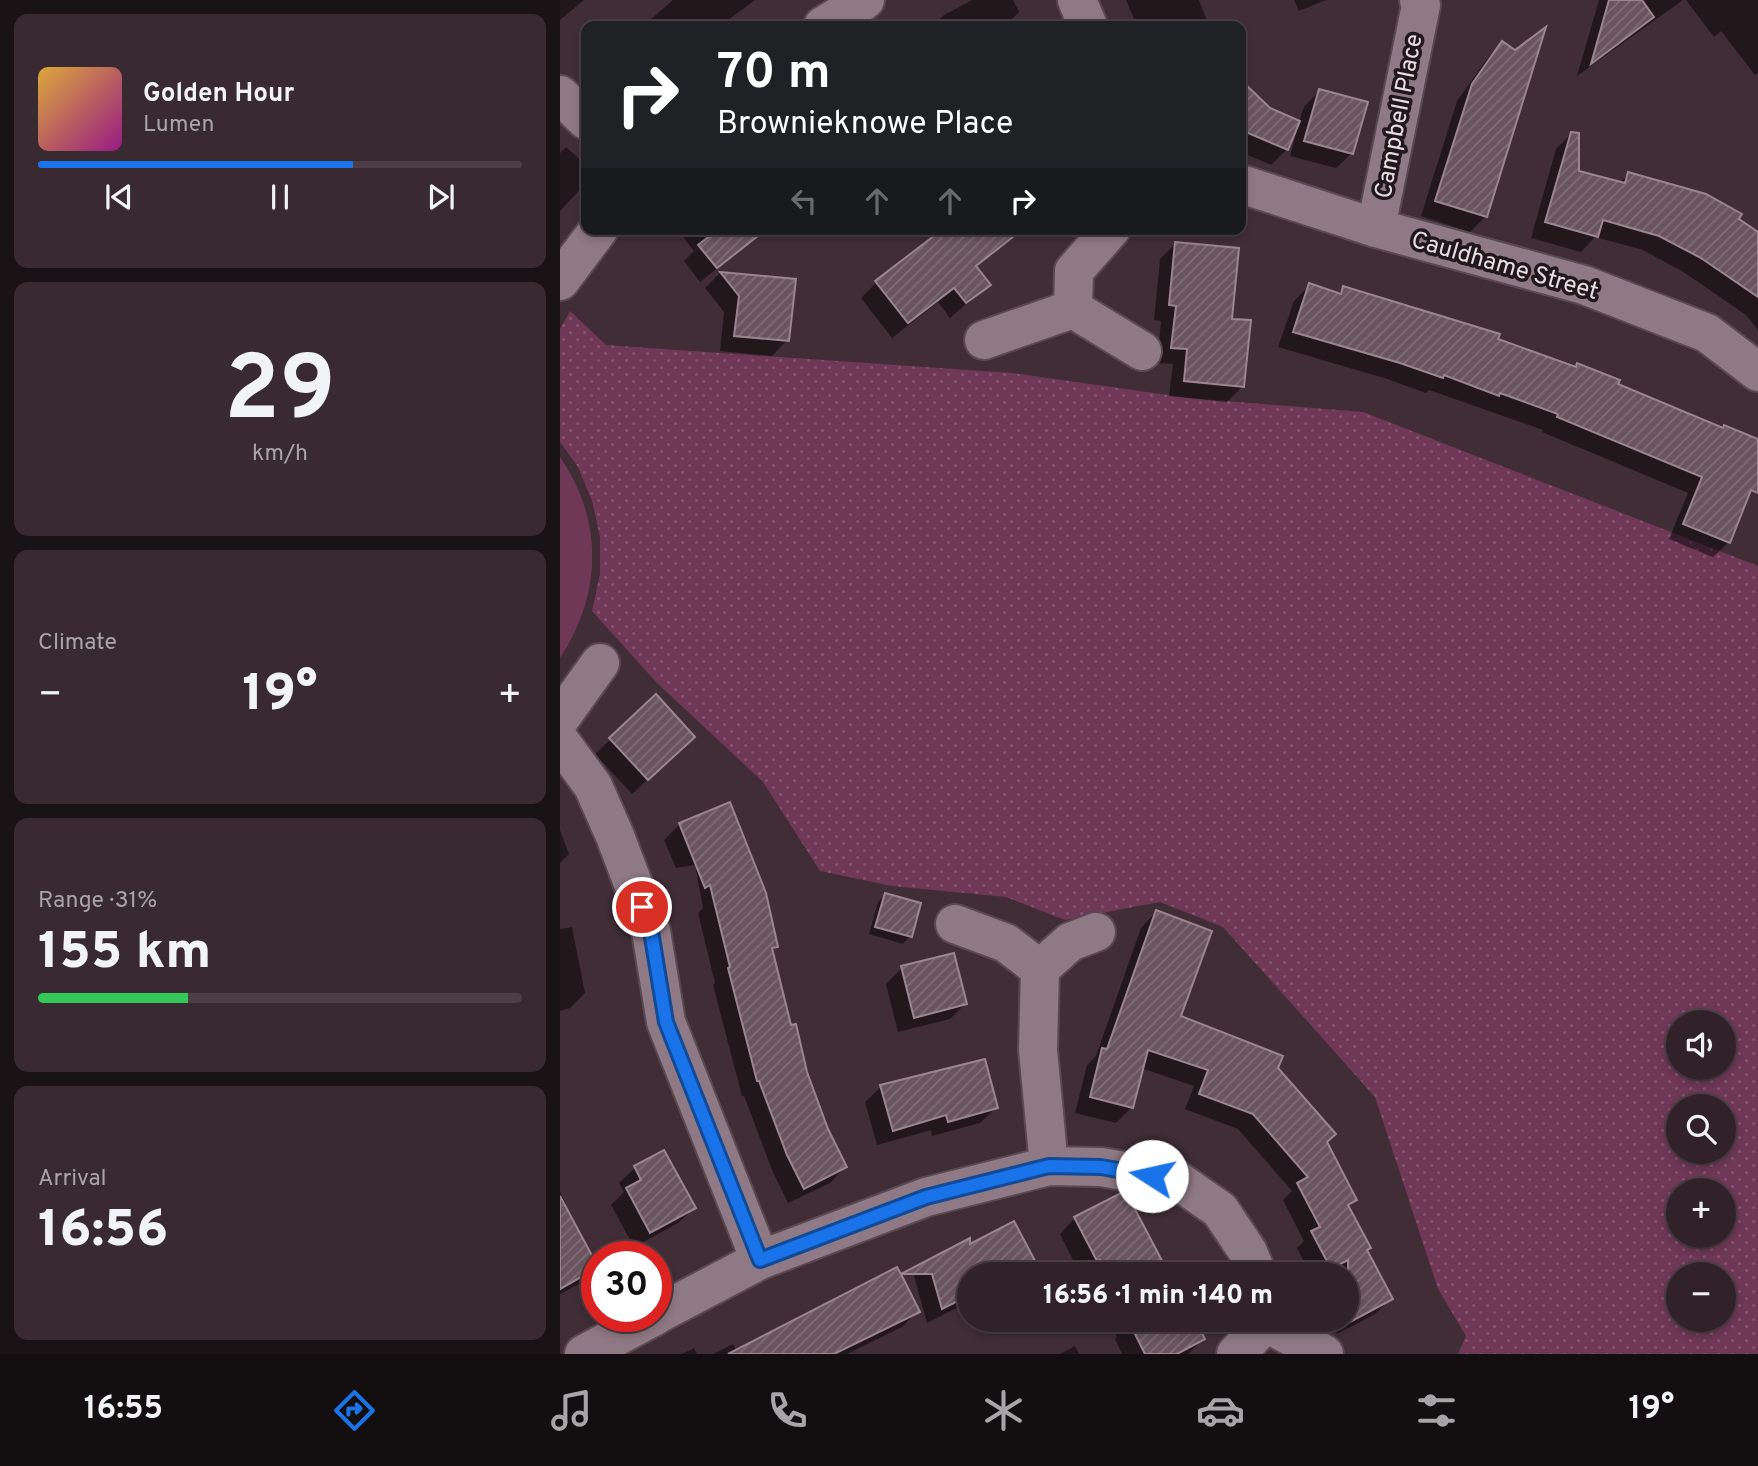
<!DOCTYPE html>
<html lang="en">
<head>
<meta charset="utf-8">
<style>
	:root { --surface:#302228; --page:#382a30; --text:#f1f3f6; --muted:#a8a4a8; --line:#4b3f45; --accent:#1a73e8 }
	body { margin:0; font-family:Overpass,sans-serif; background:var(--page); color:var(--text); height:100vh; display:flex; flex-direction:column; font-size:26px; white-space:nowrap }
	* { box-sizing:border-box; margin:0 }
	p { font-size:23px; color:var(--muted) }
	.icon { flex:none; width:38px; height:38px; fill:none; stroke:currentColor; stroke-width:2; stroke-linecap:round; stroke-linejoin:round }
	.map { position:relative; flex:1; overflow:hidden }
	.details { display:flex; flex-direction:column; gap:14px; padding:14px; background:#1a1316; width:560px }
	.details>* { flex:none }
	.hud { position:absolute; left:21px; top:21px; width:665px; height:214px; border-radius:14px; box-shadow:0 4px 10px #0003,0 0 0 2px var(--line); background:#202124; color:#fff; overflow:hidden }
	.fabs { position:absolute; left:1106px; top:1010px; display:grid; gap:14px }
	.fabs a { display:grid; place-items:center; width:70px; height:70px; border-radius:50%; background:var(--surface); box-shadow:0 4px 10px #0003,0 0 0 2px var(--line); font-size:35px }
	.speed { position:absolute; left:21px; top:1241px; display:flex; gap:14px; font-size:35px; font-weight:700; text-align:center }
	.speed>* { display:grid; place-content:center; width:91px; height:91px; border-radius:50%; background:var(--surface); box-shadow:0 4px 10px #0003,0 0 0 2px var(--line); line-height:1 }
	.speed .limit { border:10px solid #d22; background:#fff; color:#111 }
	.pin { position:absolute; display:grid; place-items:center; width:60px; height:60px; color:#fff; margin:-30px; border:4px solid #fff; border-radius:50%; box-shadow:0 2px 7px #0007 }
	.me { position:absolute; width:77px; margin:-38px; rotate:280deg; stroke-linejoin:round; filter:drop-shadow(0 0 5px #0008) }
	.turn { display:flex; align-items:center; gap:24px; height:147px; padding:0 21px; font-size:32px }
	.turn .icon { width:91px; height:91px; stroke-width:2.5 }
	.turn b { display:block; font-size:49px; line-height:60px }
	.lanes { display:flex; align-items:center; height:66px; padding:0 21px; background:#0003; justify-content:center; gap:35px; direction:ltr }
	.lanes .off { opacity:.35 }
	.big { font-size:52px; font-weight:800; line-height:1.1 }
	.details .card { flex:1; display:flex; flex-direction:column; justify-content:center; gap:10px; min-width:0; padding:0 24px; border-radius:14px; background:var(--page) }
	.details .dial { align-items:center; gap:0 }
	.dial b { font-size:91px; line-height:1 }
	.song { display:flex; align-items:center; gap:21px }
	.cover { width:84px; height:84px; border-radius:10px; background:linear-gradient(135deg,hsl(40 70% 55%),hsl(310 70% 35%)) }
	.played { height:7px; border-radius:4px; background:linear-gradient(90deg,var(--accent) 65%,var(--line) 65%) }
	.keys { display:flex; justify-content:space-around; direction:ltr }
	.heat { display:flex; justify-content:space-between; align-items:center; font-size:38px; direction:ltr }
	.charge { height:10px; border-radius:5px; background:linear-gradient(90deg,#34c759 31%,var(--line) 0) }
	.trip { position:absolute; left:397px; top:1262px; width:402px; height:70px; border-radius:35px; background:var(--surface); box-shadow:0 4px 10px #0003,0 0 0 2px var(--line); font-weight:800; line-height:70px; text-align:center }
	.dock { display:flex; height:112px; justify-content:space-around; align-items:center; background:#130e10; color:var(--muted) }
	.dock .icon { width:49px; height:49px }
	.dock .selected { color:var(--accent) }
	.dock b { font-size:32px; color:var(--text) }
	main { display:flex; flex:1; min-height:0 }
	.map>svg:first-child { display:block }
	.grass { fill:#6e3856 }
	.park { fill:url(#park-dots); fill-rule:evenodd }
	.shadow { fill:#0007 }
	.building { fill:url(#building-hatch); stroke:#9b8590; stroke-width:2 }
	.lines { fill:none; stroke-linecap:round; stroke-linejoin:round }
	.minor-casing { stroke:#594951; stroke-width:42 }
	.minor { stroke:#8f7984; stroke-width:38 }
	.route-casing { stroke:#114b97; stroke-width:18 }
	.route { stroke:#1a73e8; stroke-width:12 }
	.labels { text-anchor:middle; stroke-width:7; stroke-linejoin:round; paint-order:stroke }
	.street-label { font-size:24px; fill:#e9dde3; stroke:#21181c }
</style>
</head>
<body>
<main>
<section class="details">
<div class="card">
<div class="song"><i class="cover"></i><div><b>Golden Hour</b><p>Lumen</p></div></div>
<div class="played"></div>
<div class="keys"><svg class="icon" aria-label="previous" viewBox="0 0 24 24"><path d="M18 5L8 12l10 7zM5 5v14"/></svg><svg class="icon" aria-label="pause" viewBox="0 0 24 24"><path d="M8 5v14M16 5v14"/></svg><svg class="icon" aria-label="next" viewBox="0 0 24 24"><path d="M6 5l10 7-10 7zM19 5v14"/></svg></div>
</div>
<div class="card dial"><b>29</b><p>km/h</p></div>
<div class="card"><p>Climate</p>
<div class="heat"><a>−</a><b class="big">19°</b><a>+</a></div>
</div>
<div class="card"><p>Range · 31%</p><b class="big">155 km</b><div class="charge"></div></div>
<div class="card"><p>Arrival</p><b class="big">16:56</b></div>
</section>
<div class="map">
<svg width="1198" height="1354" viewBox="0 0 1198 1354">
	<defs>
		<pattern id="park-dots" width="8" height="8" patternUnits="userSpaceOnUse" patternTransform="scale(1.75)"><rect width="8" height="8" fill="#6e3856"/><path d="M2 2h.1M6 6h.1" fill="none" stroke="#83546e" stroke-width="1.8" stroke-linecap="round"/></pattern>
		<pattern id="building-hatch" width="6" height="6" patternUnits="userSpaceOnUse" patternTransform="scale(1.75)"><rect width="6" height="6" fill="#6a555f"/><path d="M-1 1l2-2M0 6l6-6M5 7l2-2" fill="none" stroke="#7f6d76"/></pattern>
	</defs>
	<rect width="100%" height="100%" fill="#402d36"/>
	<!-- grass -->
	<path class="grass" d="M0,457c44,64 42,137 0,201z"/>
	<!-- park -->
	<path class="park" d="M10,311l36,34 406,28 177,25 174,14 395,154v788h-300l8,-18 -28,-47 -63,-192 -152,-170 -63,-25 -95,18 -59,-23 -114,-11 -72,-15 -57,-89 -106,-99 -65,-72 8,-37v-37l-8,-36 -14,-34 -18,-25v-113zM1118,1022h46v46h-46zM1118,1106h46v46h-46zM1118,1190h46v46h-46zM1118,1274h46v46h-46z"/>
	<!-- shadow -->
	<g class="shadow">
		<polygon points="0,0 24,0 0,20"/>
		<polygon points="113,0 195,0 160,26 83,26"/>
		<polygon points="412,0 453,0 459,12 451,20 454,26 372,26 384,15"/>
		<polygon points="566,0 639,0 649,26 577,26"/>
		<polygon points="734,0 766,0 739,11"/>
		<polygon points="1039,0 1123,0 1017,76"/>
		<polygon points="1126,0 1198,0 1198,73 1195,75 1161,31 1154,37"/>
		<polygon points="942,44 926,216 910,232 861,216 897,101 927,59"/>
		<polygon points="681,82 709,110 739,122 744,107 759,91 792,153 776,168 730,156 737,130 735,129 727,149 711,165 681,152"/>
		<polygon points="1012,133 1018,172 1059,183 1069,174 1177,220 1198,234 1198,330 1186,315 1125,273 1083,250 1035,237 1021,252 971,238 996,149"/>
		<polygon points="6,147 26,165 26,183 0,211 0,153"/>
		<polygon points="117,229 207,229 140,282 124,261 134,251"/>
		<polygon points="385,229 443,243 416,268 429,284 390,318 378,302 332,338 301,298 316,283"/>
		<polygon points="615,244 670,320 683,386 667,402 609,396 613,364 597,363 601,321 594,320 600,259"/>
		<polygon points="160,273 234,281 227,340 212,356 160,351 164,312 145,288"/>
		<polygon points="750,285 777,294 784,288 1014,368 1017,365 1056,385 1162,430 1198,441 1198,471 1169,542 1153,557 1109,539 1128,493 982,432 983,430 869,390 866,393 824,378 718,347 734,301"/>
		<polygon points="51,739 118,752 72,794 35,754"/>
		<polygon points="120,824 217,946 211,951 230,1028 267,1130 285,1167 270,1183 228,1203 212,1170 184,1096 182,1096 153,985 155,983 138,913 143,908 135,865 116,868 104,840"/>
		<polygon points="0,830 9,854 0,863"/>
		<polygon points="326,895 350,936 343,944 309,934 318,902"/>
		<polygon points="596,912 618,1017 716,1069 766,1142 795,1200 788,1207 806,1251 831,1299 815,1314 777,1334 769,1320 788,1320 788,1274 750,1274 737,1248 744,1241 723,1200 732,1191 678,1129 625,1109 634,1086 581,1068 572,1107 556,1123 515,1113 527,1065 536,1056 581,928"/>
		<polygon points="12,927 25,993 10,1008 0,1011 0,929"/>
		<polygon points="342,968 405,1004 390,1019 338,1032 326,984"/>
		<polygon points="321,1087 436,1108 420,1123 372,1136 371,1130 317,1145 305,1102"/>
		<polygon points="75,1168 134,1208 118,1223 74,1247 51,1205 64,1192 59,1183"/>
		<polygon points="0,1192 6,1204 4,1206 36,1267 21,1283 0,1294"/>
		<polygon points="515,1218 607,1274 520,1274 500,1234"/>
		<polygon points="369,1261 471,1274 410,1274 410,1301 367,1323 354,1276"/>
		<polygon points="358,1311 342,1327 287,1354 153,1354 173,1344 177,1352"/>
		<polygon points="548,1320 633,1320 643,1339 628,1354 562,1354 555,1339 557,1337"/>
		<polygon points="515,1346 519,1354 500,1354"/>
		<polygon points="134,1348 137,1354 122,1354"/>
	</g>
	<!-- building -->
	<g class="building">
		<polygon points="1049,0 1082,0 1094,17 1031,64"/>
		<polygon points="986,27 927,217 875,201 912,84 942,41 955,50"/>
		<polygon points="681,80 710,108 740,121 728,150 681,130"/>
		<polygon points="759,89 808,102 793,154 744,141"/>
		<polygon points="1011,132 1019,133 1019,171 1065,183 1068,172 1146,194 1182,214 1179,219 1198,232 1198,297 1141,258 1099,236 1043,220 1038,237 985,222"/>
		<polygon points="159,229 207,229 157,268 138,245"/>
		<polygon points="383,229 463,229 416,266 431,285 406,303 394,288 348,323 315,281"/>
		<polygon points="615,242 679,248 672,319 691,320 684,387 624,381 627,349 611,348 616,306 609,305"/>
		<polygon points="160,272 236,279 229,341 174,336 179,296"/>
		<polygon points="749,283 781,294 783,286 940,334 938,339 1016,367 1017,363 1060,380 1058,384 1163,428 1164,425 1198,439 1198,493 1191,490 1170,543 1123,524 1142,477 997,417 998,414 940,393 939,396 884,375 883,378 840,363 733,332"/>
		<polygon points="96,694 135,737 88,780 49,738"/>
		<polygon points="170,802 206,893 218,947 212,948 231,1025 236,1024 247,1072 268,1129 287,1167 244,1189 227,1155 199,1081 197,1081 168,968 170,967 150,885 145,888 119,823"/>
		<polygon points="325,893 361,903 352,937 315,927"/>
		<polygon points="596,910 652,931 621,1016 723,1056 718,1068 776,1134 767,1142 797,1200 788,1205 811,1248 807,1250 833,1299 788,1323 788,1260 771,1269 751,1231 760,1227 737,1183 748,1177 693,1114 639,1094 648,1070 588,1050 573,1108 530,1097 542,1048 547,1049"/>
		<polygon points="394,953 407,1004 354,1018 341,966"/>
		<polygon points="425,1059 438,1108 388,1122 386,1115 333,1131 320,1085"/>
		<polygon points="104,1150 136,1208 90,1233 66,1188 81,1180 74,1166"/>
		<polygon points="561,1193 567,1194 609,1274 548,1274 540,1260 537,1261 514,1217"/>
		<polygon points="0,1196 37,1265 37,1268 0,1289"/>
		<polygon points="454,1221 482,1274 410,1274 410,1295 382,1309 372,1274 341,1274 360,1312 274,1354 168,1354 337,1267 341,1274 410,1238 410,1244"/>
		<polygon points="575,1320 635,1320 645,1339 617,1354 585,1354 569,1322"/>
	</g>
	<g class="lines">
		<!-- minor casing -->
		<g class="minor-casing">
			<g id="minor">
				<polyline points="517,0 528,26"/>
				<polyline points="263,26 305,0"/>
				<polyline points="0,95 26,120"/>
				<polyline points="681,184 816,228 1024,285 1147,333 1198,372"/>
				<polyline points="816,228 861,5 859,0"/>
				<polyline points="551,229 514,271 513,309 582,351"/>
				<polyline points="0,281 39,229"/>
				<polyline points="424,340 513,309"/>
				<polyline points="0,719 40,663"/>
				<polyline points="0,741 33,786 55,836 91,931 106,1022 200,1260"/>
				<polyline points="395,924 446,943 480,969 478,1050 489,1166"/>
				<polyline points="480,969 510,942 536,932"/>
				<polyline points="96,1315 200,1260 366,1197 489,1166 541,1167 617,1180 660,1210 688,1252 697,1274"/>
				<polyline points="706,1323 764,1354"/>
				<polyline points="24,1354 95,1316"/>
				<polyline points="676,1354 706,1323 706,1320"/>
			</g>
		</g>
		<!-- minor -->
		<use href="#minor" class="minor"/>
	</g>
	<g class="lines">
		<!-- route casing -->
		<g class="route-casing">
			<polyline id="route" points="82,907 91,931 106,1022 200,1260 366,1197 489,1166 541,1167 592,1176"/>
		</g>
		<!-- route -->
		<use href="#route" class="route"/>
	</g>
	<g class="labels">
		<!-- street labels -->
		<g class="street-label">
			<text transform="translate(838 116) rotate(-79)" y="8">Campbell Place</text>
			<text transform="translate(945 265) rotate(16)" y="8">Cauldhame Street</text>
		</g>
	</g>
</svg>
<div class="fabs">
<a><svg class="icon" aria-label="sound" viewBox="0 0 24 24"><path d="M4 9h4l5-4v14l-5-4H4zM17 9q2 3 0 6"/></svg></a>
<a><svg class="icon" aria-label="search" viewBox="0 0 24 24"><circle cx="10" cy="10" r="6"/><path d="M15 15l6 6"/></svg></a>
<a>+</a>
<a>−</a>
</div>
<div class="speed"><div class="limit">30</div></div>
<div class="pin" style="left:82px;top:907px;background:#d93025"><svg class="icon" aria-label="arrive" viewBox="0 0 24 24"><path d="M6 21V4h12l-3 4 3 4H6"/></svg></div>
<svg class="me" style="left:592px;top:1176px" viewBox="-20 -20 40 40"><circle r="19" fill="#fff"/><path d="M0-13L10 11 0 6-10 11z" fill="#1a73e8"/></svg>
<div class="trip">16:56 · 1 min · 140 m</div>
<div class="hud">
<div class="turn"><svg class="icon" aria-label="right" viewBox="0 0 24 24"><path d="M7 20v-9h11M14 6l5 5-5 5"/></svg><div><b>70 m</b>Brownieknowe Place</div></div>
<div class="lanes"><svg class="icon off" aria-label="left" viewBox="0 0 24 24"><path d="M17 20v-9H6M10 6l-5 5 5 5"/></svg><svg class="icon off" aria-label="ahead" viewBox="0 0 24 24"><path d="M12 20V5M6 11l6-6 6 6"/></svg><svg class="icon off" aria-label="ahead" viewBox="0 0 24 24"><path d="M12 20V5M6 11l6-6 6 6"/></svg><svg class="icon" aria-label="right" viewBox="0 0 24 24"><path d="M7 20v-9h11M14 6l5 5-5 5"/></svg></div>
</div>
</div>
</main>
<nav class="dock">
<b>16:55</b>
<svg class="icon selected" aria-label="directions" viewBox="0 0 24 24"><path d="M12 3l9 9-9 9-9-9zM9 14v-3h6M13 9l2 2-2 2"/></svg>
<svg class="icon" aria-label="music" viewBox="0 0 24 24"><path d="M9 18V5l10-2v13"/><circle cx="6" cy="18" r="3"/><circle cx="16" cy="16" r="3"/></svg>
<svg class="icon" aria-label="phone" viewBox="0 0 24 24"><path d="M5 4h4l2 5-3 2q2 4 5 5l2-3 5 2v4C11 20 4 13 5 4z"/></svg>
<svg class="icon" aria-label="climate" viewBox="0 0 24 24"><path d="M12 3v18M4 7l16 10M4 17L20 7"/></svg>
<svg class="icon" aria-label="car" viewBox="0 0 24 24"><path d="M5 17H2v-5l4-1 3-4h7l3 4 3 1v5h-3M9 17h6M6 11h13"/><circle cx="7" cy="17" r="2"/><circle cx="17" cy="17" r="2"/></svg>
<svg class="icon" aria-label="filters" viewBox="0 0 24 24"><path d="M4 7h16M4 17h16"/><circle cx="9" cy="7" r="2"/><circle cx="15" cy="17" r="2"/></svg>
<b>19°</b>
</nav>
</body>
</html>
